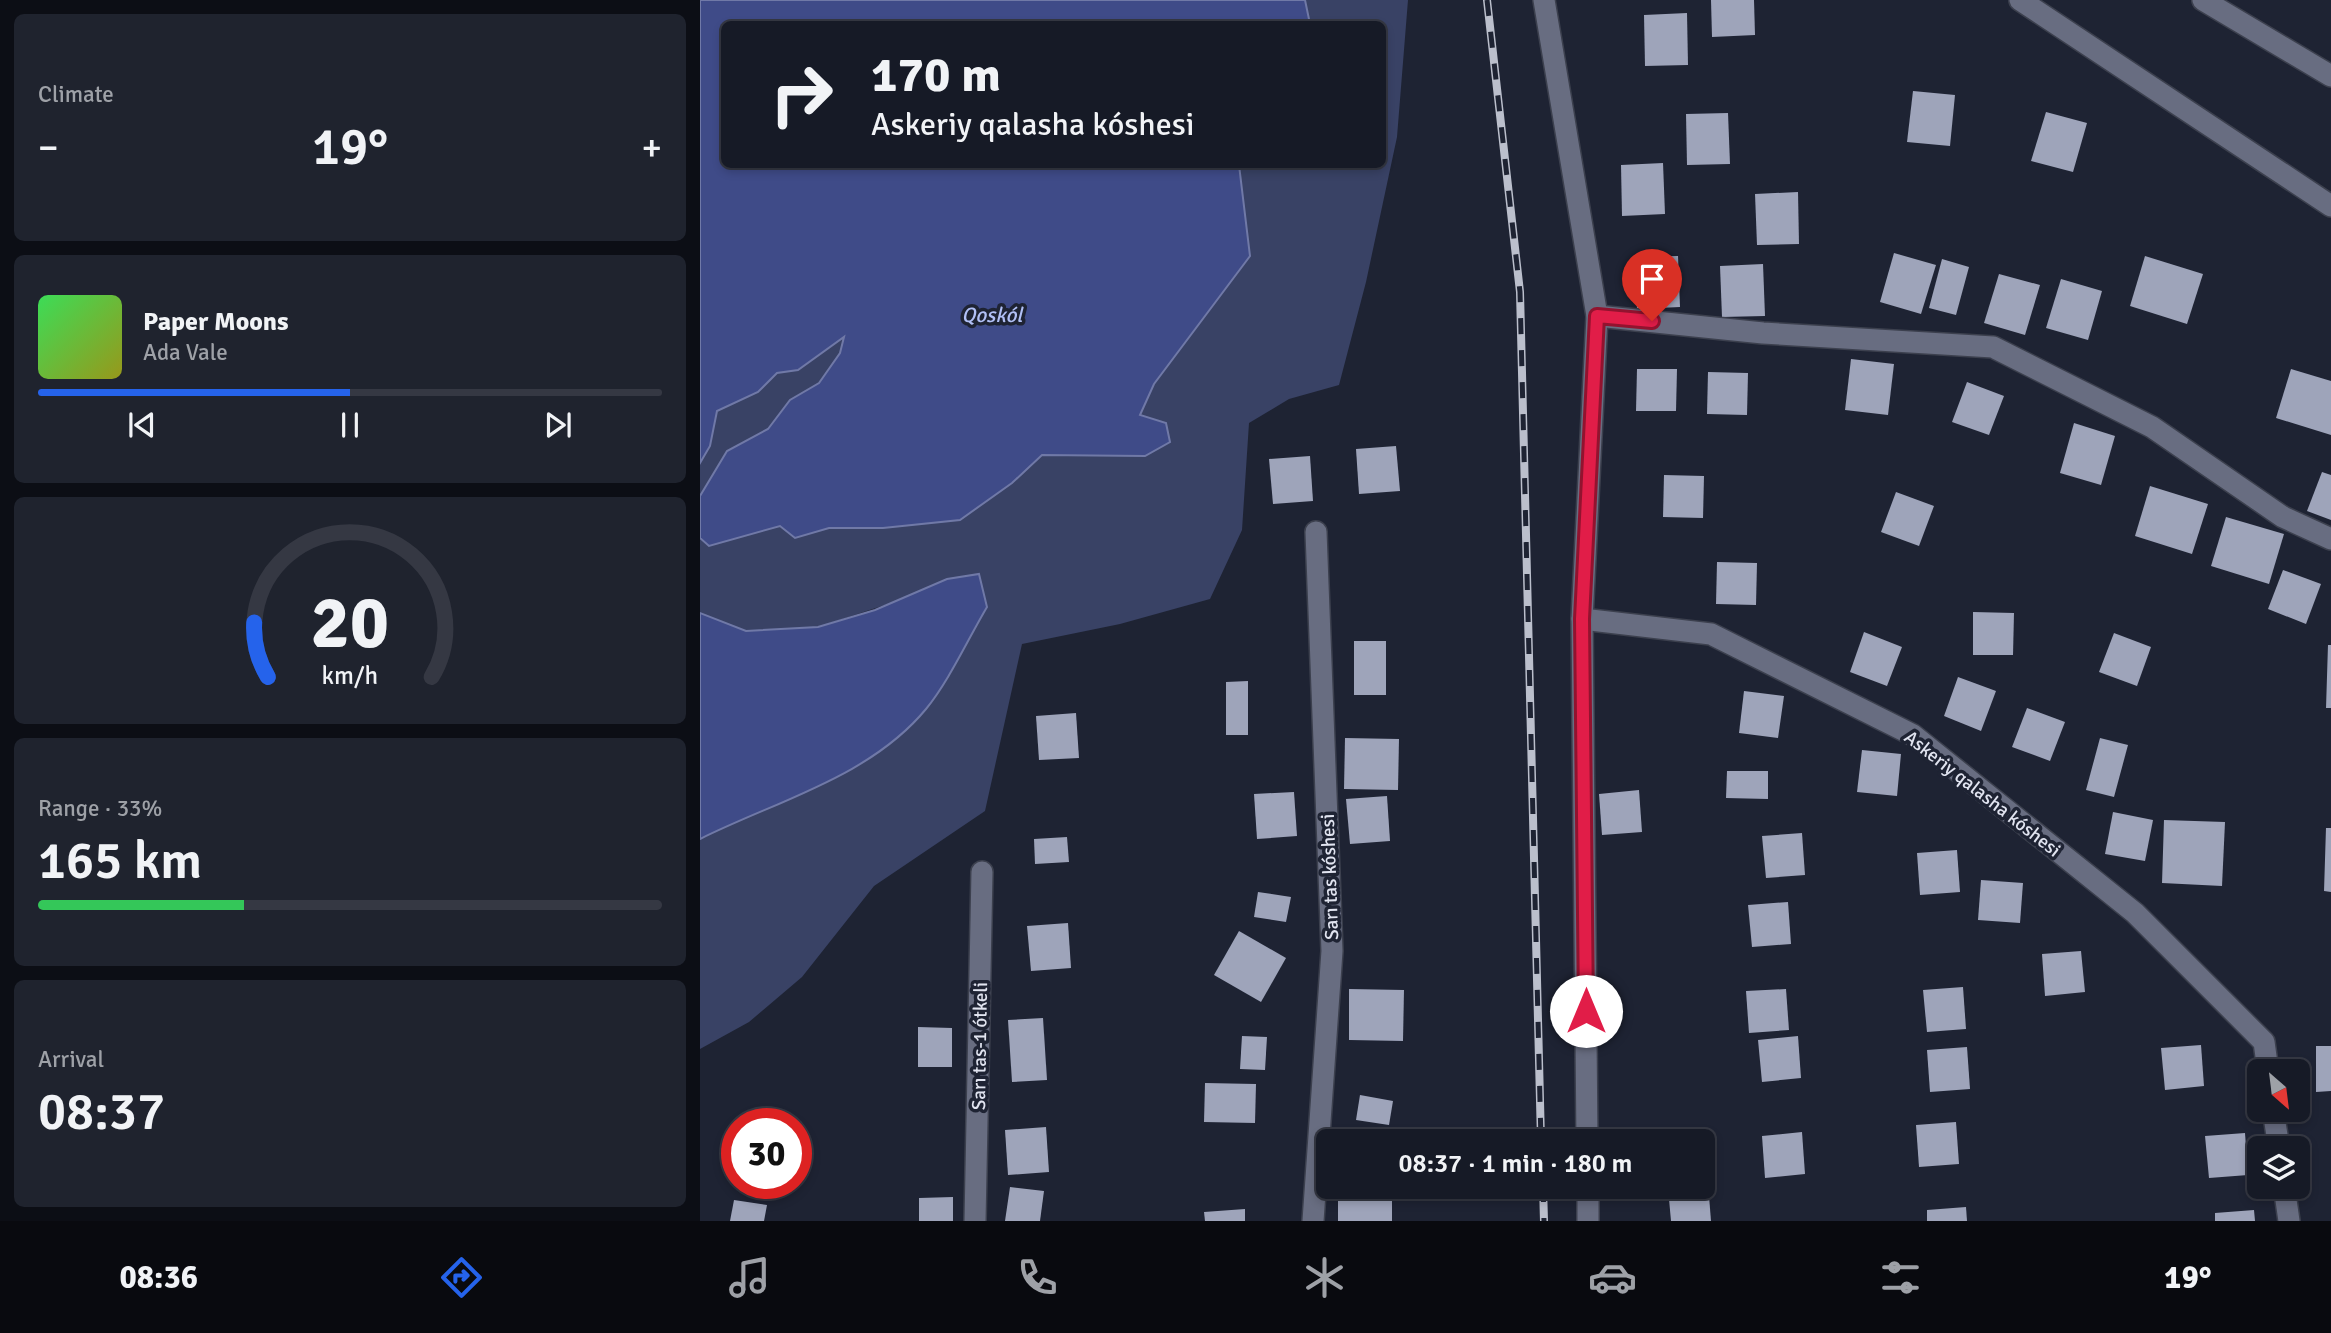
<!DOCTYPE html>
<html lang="en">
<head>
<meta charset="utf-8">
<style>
	:root { --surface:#161a26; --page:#1f232e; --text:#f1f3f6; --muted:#9ea1a7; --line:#353843; --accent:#2563eb }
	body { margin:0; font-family:Signika,sans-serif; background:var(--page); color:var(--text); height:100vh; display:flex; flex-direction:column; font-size:26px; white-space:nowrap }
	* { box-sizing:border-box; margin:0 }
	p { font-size:23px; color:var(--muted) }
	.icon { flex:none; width:38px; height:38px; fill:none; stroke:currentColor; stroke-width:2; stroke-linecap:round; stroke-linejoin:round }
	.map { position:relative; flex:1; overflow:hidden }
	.details { display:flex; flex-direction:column; gap:14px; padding:14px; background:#0c0e15; width:700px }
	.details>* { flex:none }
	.hud { position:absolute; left:21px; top:21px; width:665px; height:147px; border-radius:10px; box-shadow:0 4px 10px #0003,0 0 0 2px var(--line); background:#161a26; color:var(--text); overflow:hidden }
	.needle { width:46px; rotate:152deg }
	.fabs { position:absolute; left:1547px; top:1059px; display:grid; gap:14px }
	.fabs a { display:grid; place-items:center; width:63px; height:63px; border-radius:10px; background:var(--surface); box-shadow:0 4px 10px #0003,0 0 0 2px var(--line); font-size:35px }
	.speed { position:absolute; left:21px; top:1108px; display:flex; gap:14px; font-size:35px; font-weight:700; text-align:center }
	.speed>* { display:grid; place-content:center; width:91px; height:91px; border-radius:50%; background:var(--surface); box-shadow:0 4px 10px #0003,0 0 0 2px var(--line); line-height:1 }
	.speed .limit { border:10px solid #d22; background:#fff; color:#111 }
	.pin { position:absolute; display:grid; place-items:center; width:60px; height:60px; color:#fff; margin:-72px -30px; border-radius:50% 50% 50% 0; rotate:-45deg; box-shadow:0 0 7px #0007 }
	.pin .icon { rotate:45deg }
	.me { position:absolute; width:77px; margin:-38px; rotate:0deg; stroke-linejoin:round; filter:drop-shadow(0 0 5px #0008) }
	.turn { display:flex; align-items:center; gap:24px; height:147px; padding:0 35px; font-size:32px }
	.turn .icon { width:91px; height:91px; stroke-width:2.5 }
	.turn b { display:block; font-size:49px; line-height:60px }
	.big { font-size:52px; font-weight:600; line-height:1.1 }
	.details .tile { flex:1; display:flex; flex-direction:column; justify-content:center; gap:10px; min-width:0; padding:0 24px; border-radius:10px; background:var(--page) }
	.details .dial { align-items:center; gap:0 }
	.dial svg { height:182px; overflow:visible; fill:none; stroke:var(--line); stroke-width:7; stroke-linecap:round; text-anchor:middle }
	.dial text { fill:var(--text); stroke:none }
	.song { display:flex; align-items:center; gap:21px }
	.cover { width:84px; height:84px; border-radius:10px; background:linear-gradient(135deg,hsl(130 70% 55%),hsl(60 70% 35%)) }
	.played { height:7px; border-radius:4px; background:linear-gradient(90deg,var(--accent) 50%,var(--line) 50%) }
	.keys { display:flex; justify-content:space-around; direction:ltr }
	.heat { display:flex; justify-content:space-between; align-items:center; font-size:38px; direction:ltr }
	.charge { height:10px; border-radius:5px; background:linear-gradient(90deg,#34c759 33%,var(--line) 0) }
	.trip { position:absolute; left:616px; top:1129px; width:399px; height:70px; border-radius:10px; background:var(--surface); box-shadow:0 4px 10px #0003,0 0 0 2px var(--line); font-weight:600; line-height:70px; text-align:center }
	.menu { display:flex; height:112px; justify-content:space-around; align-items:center; background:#090a0f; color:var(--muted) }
	.menu .icon { width:49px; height:49px }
	.menu .selected { color:var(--accent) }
	.menu b { font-size:32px; color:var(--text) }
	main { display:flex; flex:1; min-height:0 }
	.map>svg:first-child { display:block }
	.green { fill:#394265 }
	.water { fill:#3f4b88; stroke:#7079a7; stroke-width:2 }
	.building { fill:#9ea4ba }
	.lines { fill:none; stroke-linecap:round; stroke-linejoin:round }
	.minor-casing { stroke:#3c404e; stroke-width:24 }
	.minor { stroke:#686d81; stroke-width:21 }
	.rail-casing { stroke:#bbbfcc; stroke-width:8 }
	.rail { stroke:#1e2333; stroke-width:5; stroke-dasharray:16; stroke-linecap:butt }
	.route-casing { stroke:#92132f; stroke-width:18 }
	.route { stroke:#e11d48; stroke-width:12 }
	.labels { text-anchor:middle; stroke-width:7; stroke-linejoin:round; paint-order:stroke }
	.street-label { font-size:19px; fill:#e1e4f0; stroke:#1e2333 }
	.water-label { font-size:21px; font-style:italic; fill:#b1c0f6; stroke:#1e2333 }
</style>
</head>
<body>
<main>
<section class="details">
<div class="tile"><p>Climate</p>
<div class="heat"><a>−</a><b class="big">19°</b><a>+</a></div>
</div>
<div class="tile">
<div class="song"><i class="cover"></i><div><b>Paper Moons</b><p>Ada Vale</p></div></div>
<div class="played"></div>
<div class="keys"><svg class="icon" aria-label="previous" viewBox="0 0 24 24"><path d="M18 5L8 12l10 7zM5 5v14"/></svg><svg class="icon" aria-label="pause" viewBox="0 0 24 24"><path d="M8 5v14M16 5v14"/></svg><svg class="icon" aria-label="next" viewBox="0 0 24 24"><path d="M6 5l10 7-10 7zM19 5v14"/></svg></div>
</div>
<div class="tile dial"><svg viewBox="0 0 100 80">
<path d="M14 69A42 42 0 1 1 86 69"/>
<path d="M14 69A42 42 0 0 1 8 45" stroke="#2563eb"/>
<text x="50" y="56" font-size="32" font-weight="700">20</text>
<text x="50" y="72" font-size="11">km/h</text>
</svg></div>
<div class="tile"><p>Range · 33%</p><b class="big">165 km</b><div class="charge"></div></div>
<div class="tile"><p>Arrival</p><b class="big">08:37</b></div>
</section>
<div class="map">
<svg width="1631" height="1221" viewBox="0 0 1631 1221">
	<rect width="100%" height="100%" fill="#1e2333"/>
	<!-- green -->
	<g class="green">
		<polygon points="605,0 708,0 697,137 666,282 639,385 589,399 549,423 542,530 510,599 420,624 322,644 285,811 174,886 102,977 49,1022 0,1049 0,839 25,826 286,607 279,574 118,627 46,631 0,613 0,538 10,546 80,526 95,538 129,528 183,528 312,483 342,455 445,456 440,415 454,384 550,256 539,165 682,164 682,24 610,24"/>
		<polygon points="144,336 140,353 119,383 90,400 68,429 27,451 0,496 0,463 10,446 17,411 58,392 77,372 98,370"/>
	</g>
	<!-- water -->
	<g class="water">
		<polygon points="0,0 605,0 610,24 24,24 24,164 539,165 550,256 454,384 440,415 466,423 470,442 445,456 342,455 312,483 260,520 183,528 129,528 95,538 80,526 9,546 0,538 0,496 27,451 68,429 90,400 119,383 140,353 144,337 98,370 77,373 58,392 17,411 10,446 0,463"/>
		<path d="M279,574l8,33c-19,32 -38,74 -61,102 -56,68 -150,92 -226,130v-226l46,18 72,-4 57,-17 72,-31z"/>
	</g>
	<!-- building -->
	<g class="building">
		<polygon points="1011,0 1054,0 1055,35 1012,37"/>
		<polygon points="987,13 988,65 945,66 944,15"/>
		<polygon points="1213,91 1255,95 1250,146 1207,142"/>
		<polygon points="1346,112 1387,123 1373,172 1331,161"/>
		<polygon points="1028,113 1030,164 987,165 986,114"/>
		<polygon points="963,163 965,214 922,216 921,165"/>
		<polygon points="1098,192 1099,244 1057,245 1055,194"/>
		<polygon points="1194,253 1236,265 1221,314 1180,302"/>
		<polygon points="978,256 980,307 937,309 935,257"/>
		<polygon points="1445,256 1503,274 1487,324 1430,306"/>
		<polygon points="1242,259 1269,267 1256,315 1229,308"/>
		<polygon points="1063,264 1065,316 1022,317 1020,266"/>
		<polygon points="1299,274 1340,285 1325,335 1284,323"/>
		<polygon points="1361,279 1402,291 1388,340 1346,328"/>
		<polygon points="1151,359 1194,364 1188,415 1145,410"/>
		<polygon points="937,369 977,369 976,411 936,411"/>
		<polygon points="1591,369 1631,381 1631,435 1576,418"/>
		<polygon points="1008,372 1048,373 1047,415 1007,414"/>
		<polygon points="1267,382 1304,396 1289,435 1252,422"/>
		<polygon points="1374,423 1415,436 1401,485 1360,473"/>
		<polygon points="696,446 700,491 659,494 656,449"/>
		<polygon points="610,456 613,501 573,504 569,459"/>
		<polygon points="1622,472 1631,475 1631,520 1607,511"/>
		<polygon points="964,475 1004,476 1003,518 963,517"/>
		<polygon points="1450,486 1508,504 1492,554 1435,536"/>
		<polygon points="1196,492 1234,506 1219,546 1181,532"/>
		<polygon points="1526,517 1584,534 1569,584 1511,566"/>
		<polygon points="1017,562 1057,563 1056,605 1016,604"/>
		<polygon points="1583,570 1621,584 1606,624 1568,609"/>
		<polygon points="1273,612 1314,613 1313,655 1273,655"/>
		<polygon points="1164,632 1202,647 1187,686 1150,672"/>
		<polygon points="1414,633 1451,647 1437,686 1399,672"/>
		<rect x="654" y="641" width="32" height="54"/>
		<polygon points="1628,645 1631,645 1631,708 1626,708"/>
		<polygon points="1258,677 1296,691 1281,731 1244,716"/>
		<polygon points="548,681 548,735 526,735 526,682"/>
		<polygon points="1044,691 1084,696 1078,738 1039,733"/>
		<polygon points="1327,708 1365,722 1350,761 1312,747"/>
		<polygon points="376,713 379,758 339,760 336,716"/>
		<polygon points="645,738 699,739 698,790 644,789"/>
		<polygon points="1400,738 1428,745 1414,797 1386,790"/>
		<polygon points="1162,750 1201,754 1197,796 1157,792"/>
		<polygon points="1027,771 1068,771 1068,799 1026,798"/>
		<polygon points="939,790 942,832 902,835 899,794"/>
		<polygon points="594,792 597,836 557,839 554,794"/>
		<polygon points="687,796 690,841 650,844 646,799"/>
		<polygon points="1413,812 1453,820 1445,861 1405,854"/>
		<polygon points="1464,820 1525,822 1522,886 1462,883"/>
		<polygon points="1626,828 1631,828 1631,892 1624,891"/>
		<polygon points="1102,833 1105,875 1066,878 1062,836"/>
		<polygon points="367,837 369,862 335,864 334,839"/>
		<polygon points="1257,850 1260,892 1220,895 1217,853"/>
		<polygon points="1281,880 1323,883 1320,923 1278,920"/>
		<polygon points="558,892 591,897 586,922 554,917"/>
		<polygon points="1088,902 1091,944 1052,947 1048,905"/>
		<polygon points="368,923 371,968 331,971 327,926"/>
		<polygon points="539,931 586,958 561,1002 514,975"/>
		<polygon points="1381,951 1385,992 1345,996 1342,954"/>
		<polygon points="1263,987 1266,1029 1227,1032 1223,990"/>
		<polygon points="649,989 704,990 703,1041 649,1040"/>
		<polygon points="1086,989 1089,1030 1049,1033 1046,991"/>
		<polygon points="343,1018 347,1080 312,1082 308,1020"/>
		<polygon points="218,1027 252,1028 252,1067 218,1067"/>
		<polygon points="542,1036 567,1037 565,1070 540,1069"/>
		<polygon points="1098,1036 1101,1078 1062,1082 1058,1040"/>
		<polygon points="1501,1045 1504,1086 1465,1090 1461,1048"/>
		<polygon points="1616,1046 1631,1046 1631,1091 1616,1092"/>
		<polygon points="1267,1047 1270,1089 1230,1092 1227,1050"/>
		<polygon points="505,1083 556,1084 555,1123 504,1122"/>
		<polygon points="660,1095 693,1101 689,1125 656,1120"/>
		<polygon points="44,1116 102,1122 102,1124 43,1124"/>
		<polygon points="1256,1122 1259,1164 1219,1167 1216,1125"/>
		<polygon points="346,1127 349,1172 308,1175 305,1130"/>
		<polygon points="1102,1132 1105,1174 1065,1178 1062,1136"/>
		<polygon points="1545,1133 1548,1175 1509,1178 1505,1136"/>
		<rect x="638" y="1186" width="54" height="35"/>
		<polygon points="310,1187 344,1191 340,1221 305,1221"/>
		<polygon points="1009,1196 1011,1221 971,1221 969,1199"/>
		<polygon points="253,1197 253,1221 219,1221 219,1198"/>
		<polygon points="34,1200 67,1205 64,1221 30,1221"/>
		<polygon points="1266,1207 1267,1221 1227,1221 1227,1210"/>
		<polygon points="545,1209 545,1221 505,1221 504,1212"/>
		<polygon points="1554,1210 1555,1221 1515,1221 1515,1213"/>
	</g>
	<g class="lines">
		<!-- minor casing -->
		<g class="minor-casing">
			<g id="minor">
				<polyline points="844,0 897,316 882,619 887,1141"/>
				<polyline points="1320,0 1631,206"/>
				<polyline points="1503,0 1631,76"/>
				<polyline points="897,316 1063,333 1293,347 1452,427 1583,517 1631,539"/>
				<polyline points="882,619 1011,634 1213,735 1435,913 1564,1042 1568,1071"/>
				<polyline points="1573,1110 1579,1148"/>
				<polyline points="888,1186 888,1221"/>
				<polyline points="1584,1186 1589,1221"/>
				<polyline points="275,1221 282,872"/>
				<polyline points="613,1221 632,951 616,532"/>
			</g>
		</g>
		<!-- minor -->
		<use href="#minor" class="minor"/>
		<!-- rail casing -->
		<g class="rail-casing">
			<g id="rail">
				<polyline points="787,0 820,292 841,1141"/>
				<polyline points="843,1186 844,1221"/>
			</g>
		</g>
		<!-- rail -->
		<use href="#rail" class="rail"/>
	</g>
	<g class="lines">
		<!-- route casing -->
		<g class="route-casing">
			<polyline id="route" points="886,1011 882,619 897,316 952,321"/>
		</g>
		<!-- route -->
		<use href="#route" class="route"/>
	</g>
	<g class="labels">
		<!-- street labels -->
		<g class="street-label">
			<text transform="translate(1283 793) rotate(38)" y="7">Askeriy qalasha kóshesi</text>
			<text transform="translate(629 877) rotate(-92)" y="7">Sarı tas kóshesi</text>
			<text transform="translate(279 1046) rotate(-89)" y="7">Sarı tas-1 ótkeli</text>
		</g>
		<!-- water labels -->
		<g class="water-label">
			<text x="292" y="322">Qoskól</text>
		</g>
	</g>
</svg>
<div class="fabs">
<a><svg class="needle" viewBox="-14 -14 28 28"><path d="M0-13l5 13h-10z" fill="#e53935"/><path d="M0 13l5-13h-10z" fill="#9ea1a7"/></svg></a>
<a><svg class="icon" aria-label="layers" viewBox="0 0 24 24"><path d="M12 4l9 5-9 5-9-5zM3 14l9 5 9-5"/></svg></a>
</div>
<div class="speed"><div class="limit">30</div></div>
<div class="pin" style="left:952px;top:321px;background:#d93025"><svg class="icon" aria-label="arrive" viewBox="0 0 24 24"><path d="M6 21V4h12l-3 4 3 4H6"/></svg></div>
<svg class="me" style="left:886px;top:1011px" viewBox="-20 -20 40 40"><circle r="19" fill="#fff"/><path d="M0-13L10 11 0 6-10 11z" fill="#e11d48"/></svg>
<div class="trip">08:37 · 1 min · 180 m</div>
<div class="hud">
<div class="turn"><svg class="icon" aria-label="right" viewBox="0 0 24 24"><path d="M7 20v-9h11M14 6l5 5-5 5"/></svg><div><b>170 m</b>Askeriy qalasha kóshesi</div></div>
</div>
</div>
</main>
<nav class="menu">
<b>08:36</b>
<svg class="icon selected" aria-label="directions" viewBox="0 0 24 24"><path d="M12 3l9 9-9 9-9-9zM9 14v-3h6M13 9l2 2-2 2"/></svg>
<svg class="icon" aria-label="music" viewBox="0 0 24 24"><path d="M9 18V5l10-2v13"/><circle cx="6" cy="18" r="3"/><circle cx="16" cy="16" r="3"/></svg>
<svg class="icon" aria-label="phone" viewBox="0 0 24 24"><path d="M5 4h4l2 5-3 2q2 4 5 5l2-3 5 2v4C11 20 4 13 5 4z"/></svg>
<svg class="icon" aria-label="climate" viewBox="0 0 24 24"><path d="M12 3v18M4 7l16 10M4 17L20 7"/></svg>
<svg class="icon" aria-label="car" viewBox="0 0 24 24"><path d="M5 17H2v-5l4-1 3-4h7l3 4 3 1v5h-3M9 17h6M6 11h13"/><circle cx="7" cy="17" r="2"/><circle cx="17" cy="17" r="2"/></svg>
<svg class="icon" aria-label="filters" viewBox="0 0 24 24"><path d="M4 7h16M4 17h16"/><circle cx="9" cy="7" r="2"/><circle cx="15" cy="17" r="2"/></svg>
<b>19°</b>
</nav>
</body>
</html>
